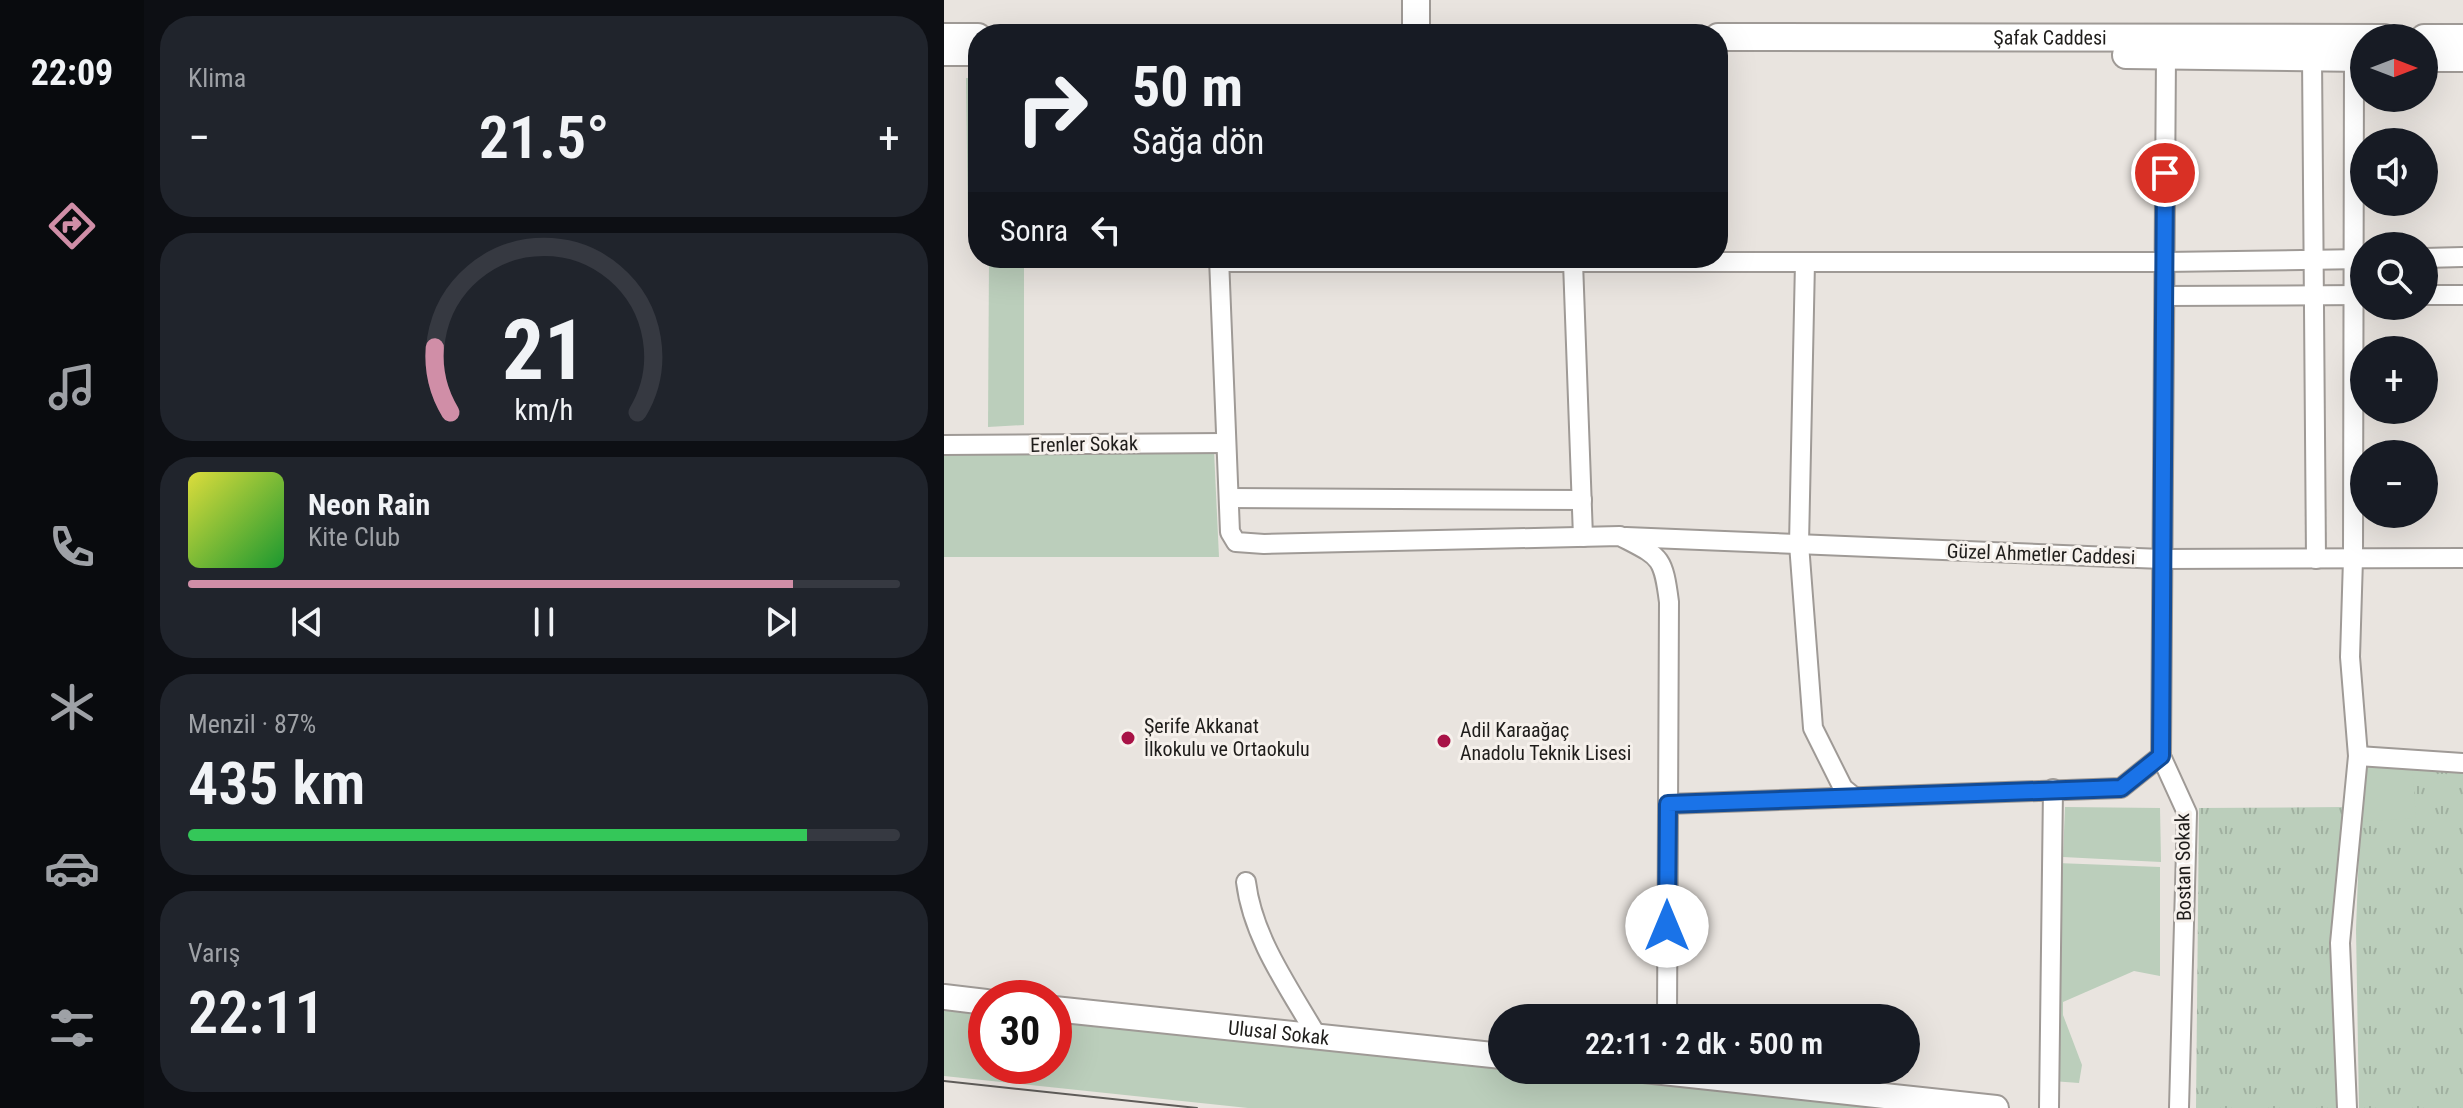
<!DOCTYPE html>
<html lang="tr">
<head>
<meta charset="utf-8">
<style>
	:root { --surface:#171b24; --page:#20242c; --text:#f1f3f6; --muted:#9ea1a6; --line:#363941; --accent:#d08ea7 }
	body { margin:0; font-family:"Roboto Condensed",sans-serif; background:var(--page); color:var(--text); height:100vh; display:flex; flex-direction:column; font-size:30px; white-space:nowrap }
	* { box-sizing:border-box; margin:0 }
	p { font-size:26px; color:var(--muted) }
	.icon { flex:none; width:44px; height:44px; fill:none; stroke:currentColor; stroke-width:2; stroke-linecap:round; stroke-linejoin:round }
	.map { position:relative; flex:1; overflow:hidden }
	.side { display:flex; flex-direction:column; gap:16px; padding:16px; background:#0d0f14; width:800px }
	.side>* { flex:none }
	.banner { position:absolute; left:24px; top:24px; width:760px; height:244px; border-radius:32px; box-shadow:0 8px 32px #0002; background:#171b24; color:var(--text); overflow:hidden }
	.needle { width:52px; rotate:90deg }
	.controls { position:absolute; left:1406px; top:24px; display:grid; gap:16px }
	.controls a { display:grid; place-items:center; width:88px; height:88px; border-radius:50%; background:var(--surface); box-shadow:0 8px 32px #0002; font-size:40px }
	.speed { position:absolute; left:24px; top:980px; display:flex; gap:16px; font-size:40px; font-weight:700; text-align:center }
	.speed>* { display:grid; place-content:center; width:104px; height:104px; border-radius:50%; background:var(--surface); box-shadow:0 8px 32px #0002; line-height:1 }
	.speed .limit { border:12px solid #d22; background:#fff; color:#111 }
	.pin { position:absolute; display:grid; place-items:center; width:68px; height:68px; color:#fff; margin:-34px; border:4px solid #fff; border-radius:50%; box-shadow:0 2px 8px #0007 }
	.me { position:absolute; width:88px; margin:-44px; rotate:0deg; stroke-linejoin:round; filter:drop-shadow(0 0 6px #0008) }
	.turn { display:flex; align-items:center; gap:28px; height:168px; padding:0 32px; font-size:36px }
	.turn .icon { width:104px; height:104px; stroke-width:2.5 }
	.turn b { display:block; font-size:56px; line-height:68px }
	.then { display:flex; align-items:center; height:76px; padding:0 32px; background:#0003; gap:16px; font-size:30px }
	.big { font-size:60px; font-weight:600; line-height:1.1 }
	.side .card { flex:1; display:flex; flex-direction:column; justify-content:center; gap:12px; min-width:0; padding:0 28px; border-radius:32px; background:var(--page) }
	.side .dial { align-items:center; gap:0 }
	.dial svg { height:208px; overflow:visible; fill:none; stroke:var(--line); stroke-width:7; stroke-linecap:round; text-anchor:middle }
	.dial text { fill:var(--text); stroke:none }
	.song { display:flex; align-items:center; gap:24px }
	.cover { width:96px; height:96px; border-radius:12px; background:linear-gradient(135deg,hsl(60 70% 55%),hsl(130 70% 35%)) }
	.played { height:8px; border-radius:4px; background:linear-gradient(90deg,var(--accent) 85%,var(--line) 85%) }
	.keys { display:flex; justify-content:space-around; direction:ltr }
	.heat { display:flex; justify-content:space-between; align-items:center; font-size:44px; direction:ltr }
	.charge { height:12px; border-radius:6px; background:linear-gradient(90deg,#34c759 87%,var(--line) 0) }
	.trip { position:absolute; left:544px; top:1004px; width:432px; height:80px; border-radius:40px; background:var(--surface); box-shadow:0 8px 32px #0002; font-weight:600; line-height:80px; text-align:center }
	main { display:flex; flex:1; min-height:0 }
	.dock { display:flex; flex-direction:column; width:144px; justify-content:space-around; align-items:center; background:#090b0e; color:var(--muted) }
	.dock .icon { width:56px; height:56px }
	.dock .current { color:var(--accent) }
	.dock b { font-size:36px; color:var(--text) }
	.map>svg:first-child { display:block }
	.grass { fill:url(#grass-tufts) }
	.park { fill:#bbcebb }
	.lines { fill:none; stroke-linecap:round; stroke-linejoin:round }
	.minor-casing { stroke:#9f9a96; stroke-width:22 }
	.tertiary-casing { stroke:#9f9a96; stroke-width:28 }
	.secondary-casing { stroke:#9f9a96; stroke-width:30 }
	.minor { stroke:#fff; stroke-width:18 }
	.tertiary { stroke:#fff; stroke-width:24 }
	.secondary { stroke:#fff; stroke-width:26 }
	.tram { stroke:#5f5c59; stroke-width:2 }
	.route-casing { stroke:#114b97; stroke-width:20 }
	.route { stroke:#1a73e8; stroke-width:14 }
	.poi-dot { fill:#a81246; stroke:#f6f1ec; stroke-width:3 }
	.labels { text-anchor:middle; stroke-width:6; stroke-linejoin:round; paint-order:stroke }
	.street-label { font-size:20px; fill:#1f1d1b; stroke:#f6f1ec }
	.poi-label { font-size:20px; fill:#1f1d1b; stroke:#f6f1ec; text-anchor:start }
</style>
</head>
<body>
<main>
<nav class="dock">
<b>22:09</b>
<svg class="icon current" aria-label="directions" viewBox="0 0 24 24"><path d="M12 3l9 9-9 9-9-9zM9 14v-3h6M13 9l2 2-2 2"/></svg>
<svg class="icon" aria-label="music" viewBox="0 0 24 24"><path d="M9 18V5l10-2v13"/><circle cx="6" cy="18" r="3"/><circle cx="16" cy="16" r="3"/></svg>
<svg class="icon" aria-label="phone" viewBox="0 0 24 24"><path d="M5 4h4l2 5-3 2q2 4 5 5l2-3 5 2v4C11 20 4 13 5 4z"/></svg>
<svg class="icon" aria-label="climate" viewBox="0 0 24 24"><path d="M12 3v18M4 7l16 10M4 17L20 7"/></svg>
<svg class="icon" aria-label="car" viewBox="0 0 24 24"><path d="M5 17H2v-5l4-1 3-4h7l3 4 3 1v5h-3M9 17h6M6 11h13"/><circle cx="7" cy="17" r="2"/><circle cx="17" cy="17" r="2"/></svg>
<svg class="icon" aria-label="filters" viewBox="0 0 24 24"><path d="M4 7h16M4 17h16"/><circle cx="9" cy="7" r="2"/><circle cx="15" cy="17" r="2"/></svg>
</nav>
<section class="side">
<div class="card"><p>Klima</p>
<div class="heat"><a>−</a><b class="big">21.5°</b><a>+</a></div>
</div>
<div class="card dial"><svg viewBox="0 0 100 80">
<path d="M14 69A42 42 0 1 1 86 69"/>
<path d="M14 69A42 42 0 0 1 8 44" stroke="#d08ea7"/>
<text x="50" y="56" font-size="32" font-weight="700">21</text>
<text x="50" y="72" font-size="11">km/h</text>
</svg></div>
<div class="card">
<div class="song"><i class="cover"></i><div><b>Neon Rain</b><p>Kite Club</p></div></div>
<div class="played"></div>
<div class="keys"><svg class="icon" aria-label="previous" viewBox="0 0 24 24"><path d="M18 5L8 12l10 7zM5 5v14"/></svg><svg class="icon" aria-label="pause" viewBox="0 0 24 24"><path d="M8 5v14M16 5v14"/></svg><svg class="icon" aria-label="next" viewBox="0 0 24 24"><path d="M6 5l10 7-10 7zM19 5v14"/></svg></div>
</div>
<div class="card"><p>Menzil · 87%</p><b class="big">435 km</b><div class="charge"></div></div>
<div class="card"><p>Varış</p><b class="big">22:11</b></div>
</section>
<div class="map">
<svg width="1519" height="1108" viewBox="0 0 1519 1108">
	<defs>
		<pattern id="grass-tufts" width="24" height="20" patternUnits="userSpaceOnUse" patternTransform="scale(2)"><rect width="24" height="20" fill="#bbcebb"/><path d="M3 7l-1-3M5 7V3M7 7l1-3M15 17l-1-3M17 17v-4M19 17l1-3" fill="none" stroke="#a0b0a0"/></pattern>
	</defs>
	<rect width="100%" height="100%" fill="#e9e4df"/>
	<!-- grass -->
	<g class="grass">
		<polygon points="1468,762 1519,763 1519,1108 1415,1108 1412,929 1416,822"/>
		<polygon points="1401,807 1402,1108 1252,1108 1255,808"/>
	</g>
	<!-- park -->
	<g class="park">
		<polygon points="22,78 34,78 34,223 24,224"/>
		<polygon points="45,258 80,258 80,425 44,427"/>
		<polygon points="0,451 270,451 275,557 0,557"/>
		<polygon points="1468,762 1472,818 1416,822 1420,771 1423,764"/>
		<polygon points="1121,807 1216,808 1217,862 1119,857"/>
		<polygon points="1113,863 1216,867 1216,976 1190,971 1119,1002 1119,1015 1138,1065 1135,1083 1108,1081"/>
		<polygon points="0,1009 42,1013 42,1066 110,1066 110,1020 558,1067 558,1070 587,1070 954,1108 304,1108 0,1076"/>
	</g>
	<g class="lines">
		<!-- minor casing -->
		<g class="minor-casing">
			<g id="minor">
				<polyline points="1222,55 1217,756 1243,813 1235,1108"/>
				<polyline points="0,56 34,56"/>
				<polyline points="1368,57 1372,559"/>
				<path d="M275,258l11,274 6,10 28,2 356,-8c40,21 43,19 49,66l-2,416"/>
				<polyline points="1480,258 1519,257"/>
				<polyline points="275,262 1221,262 1420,259"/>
				<polyline points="629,262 639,537"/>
				<polyline points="861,262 855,544 869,728 899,788 909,796"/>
				<polyline points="1480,295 1519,295"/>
				<polyline points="1221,296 1420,295"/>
				<polyline points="0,445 281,443"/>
				<polyline points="285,498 638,500"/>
				<polyline points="682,537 1218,559 1519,558"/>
				<polyline points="1414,756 1519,763"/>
				<polyline points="724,804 1177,788 1217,756"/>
				<path d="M302,882c7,57 44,107 72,156"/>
				<polyline points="1105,1108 1109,789"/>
				<polyline points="1403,1108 1396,943 1414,756 1406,657 1409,559 1410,57"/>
			</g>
		</g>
		<!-- tertiary casing -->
		<g class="tertiary-casing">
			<g id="tertiary">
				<polyline points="0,997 42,1002"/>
				<path id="s1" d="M110,1009l448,47"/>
				<polyline points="700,1070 1052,1108"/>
			</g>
		</g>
		<!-- secondary casing -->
		<g class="secondary-casing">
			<g id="secondary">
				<polyline points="472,0 472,34"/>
				<polyline points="0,37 34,37"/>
				<path id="s2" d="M774,37l666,1"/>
				<polyline points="1480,38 1519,38"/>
				<polyline points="1182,55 1420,58"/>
				<polyline points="1480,58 1519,58"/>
			</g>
		</g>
		<!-- minor -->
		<use href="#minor" class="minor"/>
		<!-- tertiary -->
		<use href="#tertiary" class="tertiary"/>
		<!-- secondary -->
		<use href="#secondary" class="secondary"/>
		<!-- tram -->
		<polyline class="tram" points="0,1081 253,1108"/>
	</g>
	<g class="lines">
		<!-- route casing -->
		<g class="route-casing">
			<polyline id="route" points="723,926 724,804 1177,788 1217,756 1221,173"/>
		</g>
		<!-- route -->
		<use href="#route" class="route"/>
	</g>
	<!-- markers -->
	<g class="poi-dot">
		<circle cx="184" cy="738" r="8"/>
		<circle cx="500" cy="741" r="8"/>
	</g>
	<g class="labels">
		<!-- street labels -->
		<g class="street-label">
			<text dy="7" stroke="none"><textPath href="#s2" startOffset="332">Şafak Caddesi</textPath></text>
			<text transform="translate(140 444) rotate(-1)" y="7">Erenler Sokak</text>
			<text transform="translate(1097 554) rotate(2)" y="7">Güzel Ahmetler Caddesi</text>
			<text transform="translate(1239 867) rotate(-91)" y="7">Bostan Sokak</text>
			<text dy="7" stroke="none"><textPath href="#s1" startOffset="226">Ulusal Sokak</textPath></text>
		</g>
		<!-- poi labels -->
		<g class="poi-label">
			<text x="200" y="733">Şerife Akkanat<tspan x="200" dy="23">İlkokulu ve Ortaokulu</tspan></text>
			<text x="516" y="737">Adil Karaağaç<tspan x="516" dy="23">Anadolu Teknik Lisesi</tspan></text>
		</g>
	</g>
</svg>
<div class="controls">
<a><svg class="needle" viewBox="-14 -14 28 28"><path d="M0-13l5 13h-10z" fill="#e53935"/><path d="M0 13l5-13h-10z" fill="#9ea1a6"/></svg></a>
<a><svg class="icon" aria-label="sound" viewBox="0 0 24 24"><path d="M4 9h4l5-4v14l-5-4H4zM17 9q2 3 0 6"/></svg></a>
<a><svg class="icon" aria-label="search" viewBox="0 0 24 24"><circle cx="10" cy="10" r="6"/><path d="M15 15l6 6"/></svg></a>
<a>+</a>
<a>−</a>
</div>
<div class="speed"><div class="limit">30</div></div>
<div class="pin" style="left:1221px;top:173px;background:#d93025"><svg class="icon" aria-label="arrive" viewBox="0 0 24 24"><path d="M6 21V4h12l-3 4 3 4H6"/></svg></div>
<svg class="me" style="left:723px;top:926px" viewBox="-20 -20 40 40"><circle r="19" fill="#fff"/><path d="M0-13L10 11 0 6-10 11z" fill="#1a73e8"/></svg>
<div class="trip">22:11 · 2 dk · 500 m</div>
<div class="banner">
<div class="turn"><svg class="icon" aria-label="right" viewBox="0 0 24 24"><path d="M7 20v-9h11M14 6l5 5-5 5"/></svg><div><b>50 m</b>Sağa dön</div></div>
<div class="then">Sonra<svg class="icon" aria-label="left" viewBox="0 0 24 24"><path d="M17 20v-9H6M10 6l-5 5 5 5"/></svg></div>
</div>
</div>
</main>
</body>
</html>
